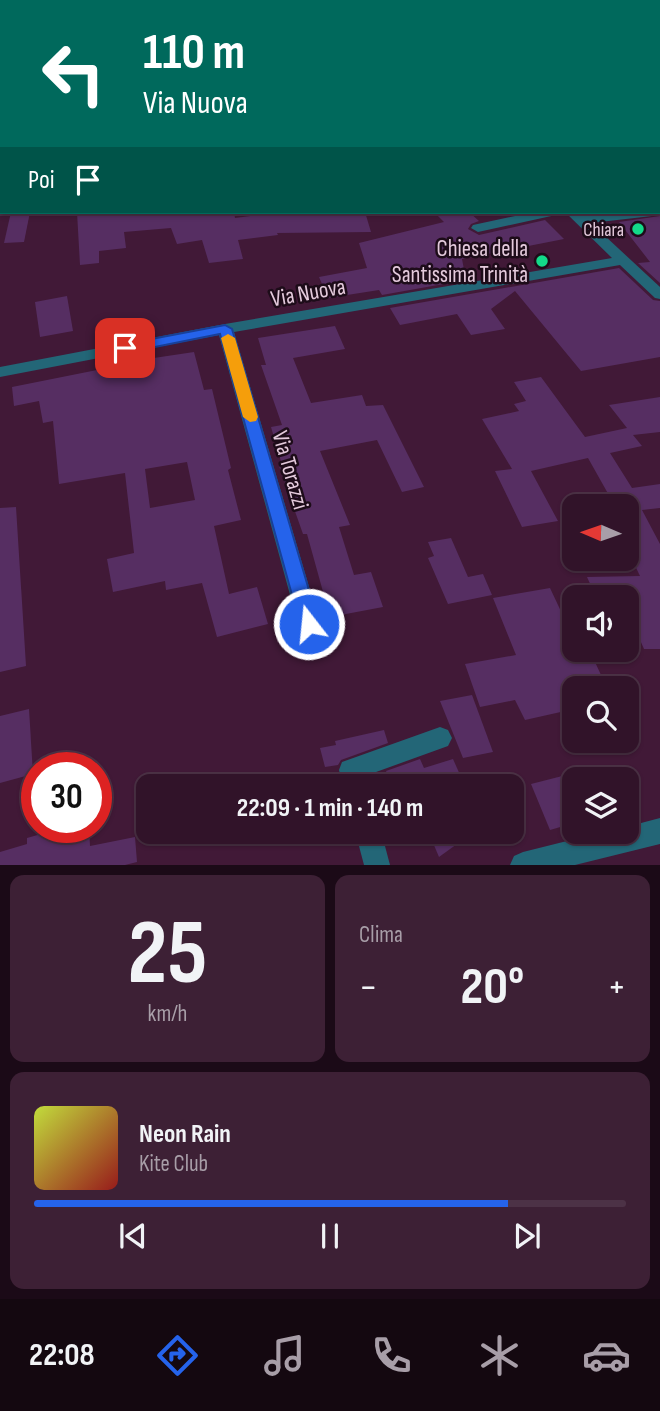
<!DOCTYPE html>
<html lang="it">
<head>
<meta charset="utf-8">
<style>
	:root { --surface:#311329; --page:#3d2035; --text:#f1f3f6; --muted:#a89ea8; --line:#4c3246; --accent:#2563eb }
	body { margin:0; font-family:"Sofia Sans Condensed",sans-serif; background:var(--page); color:var(--text); height:100vh; display:flex; flex-direction:column; font-size:26px; white-space:nowrap }
	* { box-sizing:border-box; margin:0 }
	p { font-size:23px; color:var(--muted) }
	.icon { flex:none; width:38px; height:38px; fill:none; stroke:currentColor; stroke-width:2; stroke-linecap:round; stroke-linejoin:round }
	.map { position:relative; height:865px; overflow:hidden }
	.drawer { display:flex; flex-direction:column; gap:10px; padding:10px; background:#1b0a17; flex:1 }
	.drawer>* { flex:none }
	.guide { position:absolute; left:0px; top:0px; width:662px; height:214px; box-shadow:0 2px 5px #0004,0 0 0 2px var(--line); background:#00695c; color:#fff; overflow:hidden }
	.needle { width:46px; rotate:272deg }
	.tools { position:absolute; left:562px; top:494px; display:grid; gap:14px }
	.tools a { display:grid; place-items:center; width:77px; height:77px; border-radius:14px; background:var(--surface); box-shadow:0 2px 5px #0004,0 0 0 2px var(--line); font-size:35px }
	.speed { position:absolute; left:21px; top:752px; display:flex; gap:14px; font-size:35px; font-weight:700; text-align:center }
	.speed>* { display:grid; place-content:center; width:91px; height:91px; border-radius:50%; background:var(--surface); box-shadow:0 2px 5px #0004,0 0 0 2px var(--line); line-height:1 }
	.speed .limit { border:10px solid #d22; background:#fff; color:#111 }
	.pin { position:absolute; display:grid; place-items:center; width:60px; height:60px; color:#fff; margin:-30px; border-radius:14px; box-shadow:0 4px 10px #0006 }
	.me { position:absolute; width:77px; margin:-38px; rotate:344deg; stroke-linejoin:round; filter:drop-shadow(0 0 5px #0008) }
	.turn { display:flex; align-items:center; gap:24px; height:147px; padding:0 28px; font-size:32px }
	.turn .icon { width:91px; height:91px; stroke-width:2.5 }
	.turn b { display:block; font-size:49px; line-height:60px }
	.then { display:flex; align-items:center; height:66px; padding:0 28px; background:#0003; gap:14px; font-size:26px }
	.big { font-size:52px; font-weight:700; line-height:1.1 }
	.drawer .widget { flex:1; display:flex; flex-direction:column; justify-content:center; gap:10px; min-width:0; padding:0 24px; border-radius:14px; background:var(--page) }
	.drawer .dial { align-items:center; gap:0 }
	.dial b { font-size:91px; line-height:1 }
	.song { display:flex; align-items:center; gap:21px }
	.cover { width:84px; height:84px; border-radius:10px; background:linear-gradient(135deg,hsl(70 70% 55%),hsl(0 70% 35%)) }
	.played { height:7px; border-radius:4px; background:linear-gradient(90deg,var(--accent) 80%,var(--line) 80%) }
	.keys { display:flex; justify-content:space-around; direction:ltr }
	.heat { display:flex; justify-content:space-between; align-items:center; font-size:38px; direction:ltr }
	.drawer .tiles { flex:1; display:grid; gap:10px; grid-template-columns:1fr 1fr }
	.widget:last-child { grid-column:span 2 }
	.trip { position:absolute; left:136px; top:774px; width:388px; height:70px; border-radius:14px; background:var(--surface); box-shadow:0 2px 5px #0004,0 0 0 2px var(--line); font-weight:700; line-height:70px; text-align:center }
	.dock { display:flex; height:112px; justify-content:space-around; align-items:center; background:#140810; color:var(--muted) }
	.dock .icon { width:49px; height:49px }
	.dock .on { color:var(--accent) }
	.dock b { font-size:32px; color:var(--text) }
	.map>svg:first-child { display:block }
	.building { fill:#562e62; fill-rule:evenodd }
	.lines { fill:none; stroke-linecap:round; stroke-linejoin:round }
	.minor { fill:#236677; fill-rule:evenodd }
	.tertiary { fill:#236677; fill-rule:evenodd }
	.route { fill:#2563eb; stroke:#184099; stroke-width:2 }
	.slow { fill:#f59e0b }
	.poi-dot { fill:#13d989; stroke:#1d0c19; stroke-width:2.5 }
	.labels { text-anchor:middle; stroke-width:5; stroke-linejoin:round; paint-order:stroke }
	.far-poi-label { font-size:19px; fill:#e4cadc; stroke:#1d0c19; text-anchor:end }
	.poi-label { font-size:23px; fill:#e4cadc; stroke:#1d0c19; text-anchor:end }
	.street-label { font-size:23px; fill:#e4cadc; stroke:#1d0c19 }
</style>
</head>
<body>
<div class="map">
<svg width="660" height="865" viewBox="0 0 660 865">
	<rect width="100%" height="100%" fill="#411937"/>
	<!-- building -->
	<g class="building">
		<polygon points="11,212 30,212 24,242 4,243"/>
		<polygon points="77,212 234,212 235,218 282,212 365,212 371,232 277,233 278,235 238,240 243,259 209,263 202,240 177,244 171,228 124,232 126,248 99,251 99,263 80,265"/>
		<polygon points="434,212 469,212 479,221 471,224 468,229 479,235 545,220 564,239 462,259 466,280 382,295 379,290 328,298 319,277 367,268 359,243 444,222"/>
		<polygon points="660,216 660,283 638,263 650,262 619,222"/>
		<polygon points="619,268 653,300 660,301 660,357 581,371 515,291 491,309 505,329 471,335 457,314 400,325 390,308"/>
		<polygon points="67,296 73,331 40,337 35,302"/>
		<polygon points="335,326 345,349 293,358 311,403 362,395 366,406 383,405 424,487 402,492 377,440 320,451 350,525 339,527 354,575 371,572 383,607 330,617 307,534 303,534 279,466 282,465 271,427 282,425 261,365 266,365 258,338"/>
		<path d="M194,352l10,38 8,-1 19,79 -3,2 13,50 -27,6 15,68 28,-7 11,37 -51,13 -15,-54 -36,7 -1,-9 -52,11 -6,-33 27,-6 -9,-80 -66,11 -6,-63 -10,2 -4,-22 -25,5 -2,-19 95,-19v-3zM187,462l8,38 -45,8 -5,-39z"/>
		<polygon points="541,377 585,437 627,428 609,405 660,397 660,432 633,435 642,446 610,453 632,488 660,484 660,508 642,510 660,544 660,649 644,649 626,608 626,597 596,597 587,577 640,576 626,547 626,506 615,506 588,458 531,471 558,521 522,527 495,471 512,469 482,419 519,411 514,404 526,401 514,382"/>
		<polygon points="16,507 26,666 0,672 0,508"/>
		<polygon points="451,538 468,577 483,574 492,595 448,604 428,558 434,556 428,542"/>
		<polygon points="550,588 574,639 574,649 589,649 607,688 574,688 574,709 525,720 515,700 480,707 465,664 516,655 493,598"/>
		<polygon points="472,695 493,752 463,758 440,701"/>
		<polygon points="29,709 33,774 0,783 0,716"/>
		<polygon points="384,730 388,743 341,760 338,765 325,767 320,748 336,745 335,741"/>
		<polygon points="420,759 424,768 453,759 465,786 382,786 381,781 389,778 386,771"/>
		<polygon points="574,773 574,823 550,830 531,784"/>
		<polygon points="47,828 89,828 90,846 135,837 137,862 125,865 0,865 0,852 27,844 27,838 48,832"/>
		<polygon points="428,831 475,831 439,857"/>
	</g>
	<g class="lines">
		<!-- minor -->
		<g class="minor">
			<polygon points="345,0 353,0 354,2 345,2"/>
			<polygon points="573,0 596,0 572,2"/>
			<rect x="0" y="88" width="2" height="7"/>
			<rect x="0" y="144" width="2" height="8"/>
			<polygon points="534,212 558,212 556,215 478,232 471,228 473,225"/>
			<polygon points="565,212 578,212 583,216 622,212 658,212 652,216 591,223 660,287 660,299 655,298 620,265 234,332 320,624 317,630 309,633 301,630 298,624 219,335 0,377 0,367 225,324 612,258"/>
			<polygon points="440,727 448,730 452,738 448,746 365,776 367,786 343,786 339,770 342,762"/>
			<polygon points="660,818 660,844 575,865 510,865 514,856 523,852 607,831 626,831 626,827"/>
			<polygon points="355,831 381,831 390,865 364,865"/>
		</g>
		<!-- tertiary -->
		<g class="tertiary">
			<polygon points="540,0 549,0 550,2 541,2"/>
			<rect x="0" y="134" width="2" height="6"/>
		</g>
	</g>
	<!-- route -->
	<polygon class="route" points="225,325 232,329 319,624 316,630 309,632 303,630 300,624 220,334 125,353 118,348 125,344"/>
	<!-- slow -->
	<polygon class="slow" points="228,334 235,338 258,417 256,421 250,422 243,417 221,338"/>
	<!-- markers -->
	<g class="poi-dot">
		<circle cx="638" cy="229" r="7"/>
		<circle cx="542" cy="261" r="7"/>
	</g>
	<g class="labels">
		<!-- far-poi labels -->
		<g class="far-poi-label">
			<text x="624" y="236">Chiara</text>
		</g>
		<!-- poi labels -->
		<g class="poi-label">
			<text x="528" y="256">Chiesa della<tspan x="528" dy="26">Santissima Trinità</tspan></text>
		</g>
		<!-- street labels -->
		<g class="street-label">
			<text transform="translate(308 292) rotate(-10)" y="8">Via Nuova</text>
			<text transform="translate(291 470) rotate(74)" y="8">Via Torazzi</text>
		</g>
	</g>
</svg>
<div class="tools">
<a><svg class="needle" viewBox="-14 -14 28 28"><path d="M0-13l5 13h-10z" fill="#e53935"/><path d="M0 13l5-13h-10z" fill="#a89ea8"/></svg></a>
<a><svg class="icon" aria-label="sound" viewBox="0 0 24 24"><path d="M4 9h4l5-4v14l-5-4H4zM17 9q2 3 0 6"/></svg></a>
<a><svg class="icon" aria-label="search" viewBox="0 0 24 24"><circle cx="10" cy="10" r="6"/><path d="M15 15l6 6"/></svg></a>
<a><svg class="icon" aria-label="layers" viewBox="0 0 24 24"><path d="M12 4l9 5-9 5-9-5zM3 14l9 5 9-5"/></svg></a>
</div>
<div class="speed"><div class="limit">30</div></div>
<div class="pin" style="left:125px;top:348px;background:#d93025"><svg class="icon" aria-label="arrive" viewBox="0 0 24 24"><path d="M6 21V4h12l-3 4 3 4H6"/></svg></div>
<svg class="me" style="left:309px;top:624px" viewBox="-20 -20 40 40"><circle r="17" fill="#2563eb" stroke="#fff" stroke-width="3"/><path d="M0-11L8 9 0 5-8 9z" fill="#fff"/></svg>
<div class="trip">22:09 · 1 min · 140 m</div>
<div class="guide">
<div class="turn"><svg class="icon" aria-label="left" viewBox="0 0 24 24"><path d="M17 20v-9H6M10 6l-5 5 5 5"/></svg><div><b>110 m</b>Via Nuova</div></div>
<div class="then">Poi<svg class="icon" aria-label="arrive" viewBox="0 0 24 24"><path d="M6 21V4h12l-3 4 3 4H6"/></svg></div>
</div>
</div>
<section class="drawer">
<div class="tiles">
<div class="widget dial"><b>25</b><p>km/h</p></div>
<div class="widget"><p>Clima</p>
<div class="heat"><a>−</a><b class="big">20°</b><a>+</a></div>
</div>
<div class="widget">
<div class="song"><i class="cover"></i><div><b>Neon Rain</b><p>Kite Club</p></div></div>
<div class="played"></div>
<div class="keys"><svg class="icon" aria-label="previous" viewBox="0 0 24 24"><path d="M18 5L8 12l10 7zM5 5v14"/></svg><svg class="icon" aria-label="pause" viewBox="0 0 24 24"><path d="M8 5v14M16 5v14"/></svg><svg class="icon" aria-label="next" viewBox="0 0 24 24"><path d="M6 5l10 7-10 7zM19 5v14"/></svg></div>
</div>
</div>
</section>
<nav class="dock">
<b>22:08</b>
<svg class="icon on" aria-label="directions" viewBox="0 0 24 24"><path d="M12 3l9 9-9 9-9-9zM9 14v-3h6M13 9l2 2-2 2"/></svg>
<svg class="icon" aria-label="music" viewBox="0 0 24 24"><path d="M9 18V5l10-2v13"/><circle cx="6" cy="18" r="3"/><circle cx="16" cy="16" r="3"/></svg>
<svg class="icon" aria-label="phone" viewBox="0 0 24 24"><path d="M5 4h4l2 5-3 2q2 4 5 5l2-3 5 2v4C11 20 4 13 5 4z"/></svg>
<svg class="icon" aria-label="climate" viewBox="0 0 24 24"><path d="M12 3v18M4 7l16 10M4 17L20 7"/></svg>
<svg class="icon" aria-label="car" viewBox="0 0 24 24"><path d="M5 17H2v-5l4-1 3-4h7l3 4 3 1v5h-3M9 17h6M6 11h13"/><circle cx="7" cy="17" r="2"/><circle cx="17" cy="17" r="2"/></svg>
</nav>
</body>
</html>
